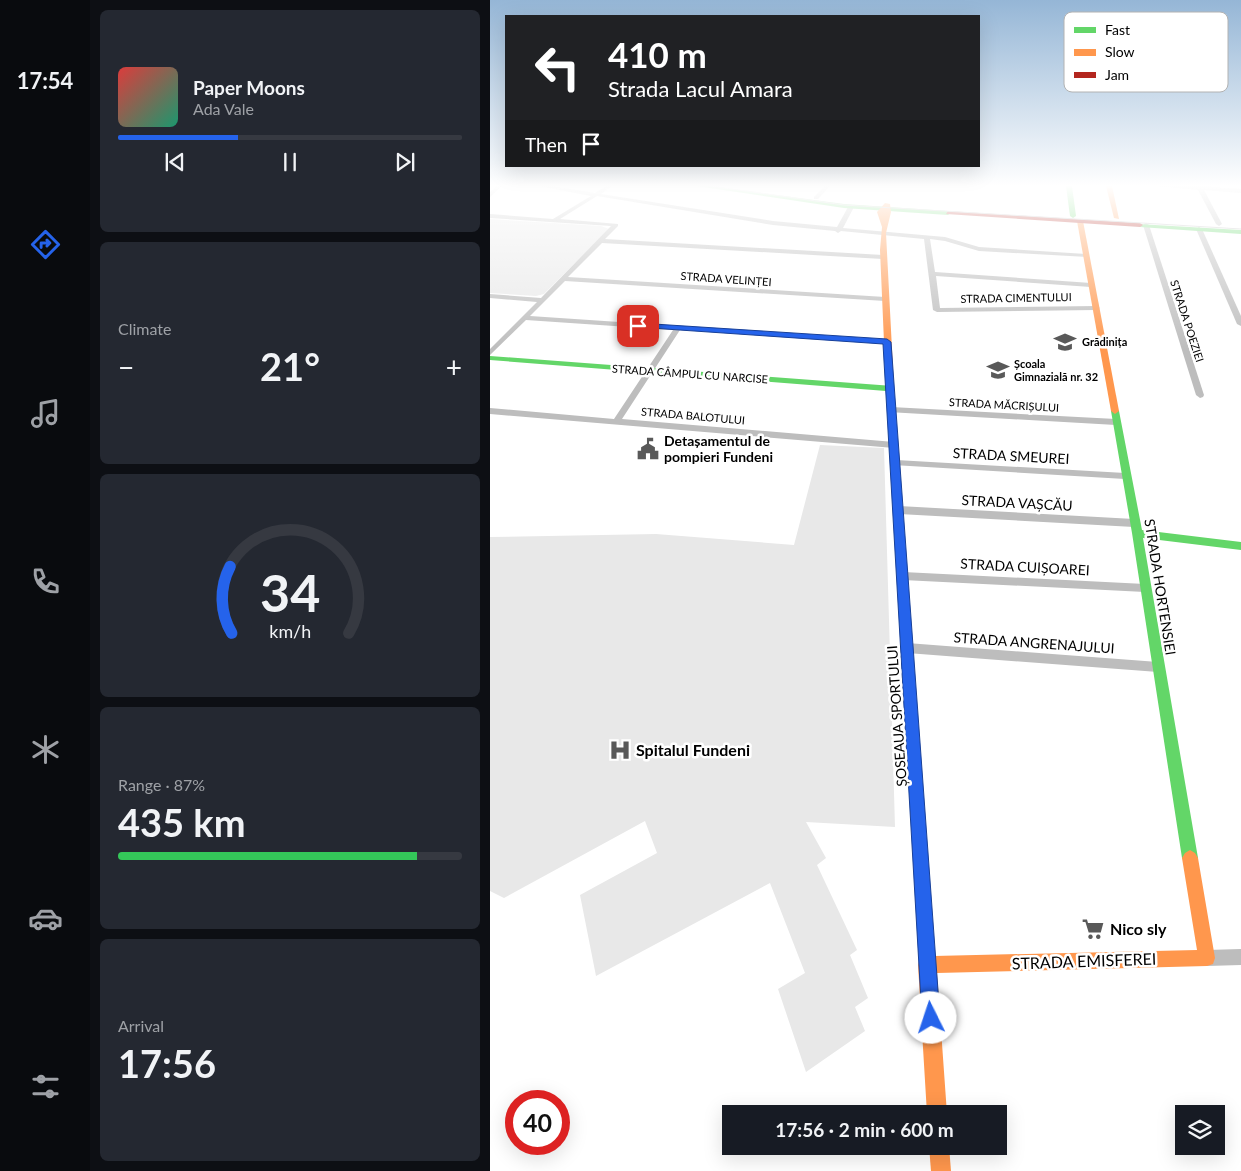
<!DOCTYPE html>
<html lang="en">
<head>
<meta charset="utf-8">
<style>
	:root { --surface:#171b24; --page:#242831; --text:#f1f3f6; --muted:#9ea1a6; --line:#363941; --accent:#2563eb }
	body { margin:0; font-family:Lato,sans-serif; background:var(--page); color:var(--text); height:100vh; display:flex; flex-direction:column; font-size:19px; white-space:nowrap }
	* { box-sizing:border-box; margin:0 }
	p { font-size:16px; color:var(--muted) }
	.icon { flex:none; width:28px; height:28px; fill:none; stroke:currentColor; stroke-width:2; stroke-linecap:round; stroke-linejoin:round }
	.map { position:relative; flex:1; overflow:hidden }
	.panel { display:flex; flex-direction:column; gap:10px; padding:10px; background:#0d0f14; width:400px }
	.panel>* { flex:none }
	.banner { position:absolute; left:15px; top:15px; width:475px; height:152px; border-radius:0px; box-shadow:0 5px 20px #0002; background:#202124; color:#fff; overflow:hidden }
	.fabs { position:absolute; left:685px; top:1105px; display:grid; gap:10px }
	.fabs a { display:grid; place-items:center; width:50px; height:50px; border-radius:0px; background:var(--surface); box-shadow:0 5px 20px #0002; font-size:25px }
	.speed { position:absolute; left:15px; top:1090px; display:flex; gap:10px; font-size:25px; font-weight:700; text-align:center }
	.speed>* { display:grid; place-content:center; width:65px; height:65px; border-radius:50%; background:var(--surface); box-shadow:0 5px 20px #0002; line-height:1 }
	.speed .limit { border:8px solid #d22; background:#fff; color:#111 }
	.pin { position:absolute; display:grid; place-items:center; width:42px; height:42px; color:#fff; margin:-21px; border-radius:10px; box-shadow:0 2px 8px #0006 }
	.me { position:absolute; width:55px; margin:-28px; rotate:356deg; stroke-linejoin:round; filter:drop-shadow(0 0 4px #0008) }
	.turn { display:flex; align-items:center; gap:18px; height:105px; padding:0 20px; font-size:22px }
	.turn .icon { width:65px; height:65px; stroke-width:2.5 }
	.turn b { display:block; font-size:35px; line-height:42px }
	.then { display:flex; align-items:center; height:48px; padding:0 20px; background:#0003; gap:10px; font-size:19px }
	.big { font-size:38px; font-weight:700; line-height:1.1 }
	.panel .widget { flex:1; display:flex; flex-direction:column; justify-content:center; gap:8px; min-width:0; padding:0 18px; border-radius:8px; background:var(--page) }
	.panel .dial { align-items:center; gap:0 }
	.dial svg { height:130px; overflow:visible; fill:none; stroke:var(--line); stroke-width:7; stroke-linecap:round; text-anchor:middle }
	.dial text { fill:var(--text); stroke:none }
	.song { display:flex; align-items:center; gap:15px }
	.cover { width:60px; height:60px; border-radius:8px; background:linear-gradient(135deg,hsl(0 70% 55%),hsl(160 70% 35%)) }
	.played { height:5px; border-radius:2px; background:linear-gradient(90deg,var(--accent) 35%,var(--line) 35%) }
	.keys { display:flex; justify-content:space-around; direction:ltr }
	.heat { display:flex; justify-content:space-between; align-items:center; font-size:28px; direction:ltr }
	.charge { height:8px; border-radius:4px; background:linear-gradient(90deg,#34c759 87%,var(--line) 0) }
	.trip { position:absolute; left:232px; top:1105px; width:285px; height:50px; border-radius:0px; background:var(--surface); box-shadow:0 5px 20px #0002; font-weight:700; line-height:50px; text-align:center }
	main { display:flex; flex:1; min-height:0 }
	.dock { display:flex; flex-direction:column; width:90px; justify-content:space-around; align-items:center; background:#090b0e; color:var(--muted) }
	.dock .icon { width:35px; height:35px }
	.dock .on { color:var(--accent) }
	.dock b { font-size:22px; color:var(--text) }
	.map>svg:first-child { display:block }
	.green { fill:#e8e8e8 }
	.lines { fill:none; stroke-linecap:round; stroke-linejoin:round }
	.street { fill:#bdbdbd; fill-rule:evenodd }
	.fast { fill:#63d668; fill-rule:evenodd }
	.slow { fill:#ff974d; fill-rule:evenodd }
	.jam { fill:#b3261e; fill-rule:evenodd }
	.tram { stroke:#bdbdbd; stroke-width:1 }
	.route { fill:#2563eb; stroke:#184099 }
	.labels { text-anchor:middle; stroke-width:5; stroke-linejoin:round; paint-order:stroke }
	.far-street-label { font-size:11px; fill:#000; stroke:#fff }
	.far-poi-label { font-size:11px; font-weight:bold; fill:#000; stroke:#fff; text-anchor:start }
	.poi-label { font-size:14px; font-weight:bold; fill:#000; stroke:#fff; text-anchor:start }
	.street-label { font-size:14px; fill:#000; stroke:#fff }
	.near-poi-label { font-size:16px; font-weight:bold; fill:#000; stroke:#fff; text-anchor:start }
	.near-street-label { font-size:16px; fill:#000; stroke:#fff }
	.key { fill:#fff; stroke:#b2b2b2; stroke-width:1 }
	.key-label { font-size:14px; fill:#000 }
</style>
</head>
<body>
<main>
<nav class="dock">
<b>17:54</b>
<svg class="icon on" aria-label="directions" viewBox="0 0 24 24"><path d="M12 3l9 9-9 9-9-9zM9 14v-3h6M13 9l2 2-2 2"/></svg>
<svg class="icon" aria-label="music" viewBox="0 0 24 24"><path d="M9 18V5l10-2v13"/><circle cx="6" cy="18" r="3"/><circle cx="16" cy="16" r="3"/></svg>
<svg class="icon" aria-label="phone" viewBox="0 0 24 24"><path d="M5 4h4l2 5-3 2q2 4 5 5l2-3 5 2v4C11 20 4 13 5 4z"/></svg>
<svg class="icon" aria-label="climate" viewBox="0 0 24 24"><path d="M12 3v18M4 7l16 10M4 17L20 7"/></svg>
<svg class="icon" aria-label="car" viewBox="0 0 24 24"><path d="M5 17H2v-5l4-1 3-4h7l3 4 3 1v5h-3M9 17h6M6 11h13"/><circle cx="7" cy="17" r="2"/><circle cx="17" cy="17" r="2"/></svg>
<svg class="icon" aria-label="filters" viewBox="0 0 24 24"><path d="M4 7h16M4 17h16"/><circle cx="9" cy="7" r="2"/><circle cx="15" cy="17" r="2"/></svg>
</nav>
<section class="panel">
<div class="widget">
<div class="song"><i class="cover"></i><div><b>Paper Moons</b><p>Ada Vale</p></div></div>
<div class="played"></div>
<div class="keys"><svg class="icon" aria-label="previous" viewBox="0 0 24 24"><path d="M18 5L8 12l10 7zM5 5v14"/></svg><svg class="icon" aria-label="pause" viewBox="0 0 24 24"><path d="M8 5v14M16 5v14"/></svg><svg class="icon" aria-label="next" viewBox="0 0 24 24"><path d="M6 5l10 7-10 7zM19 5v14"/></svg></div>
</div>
<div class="widget"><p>Climate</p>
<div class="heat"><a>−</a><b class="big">21°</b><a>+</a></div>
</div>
<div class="widget dial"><svg viewBox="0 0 100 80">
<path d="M14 69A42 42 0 1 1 86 69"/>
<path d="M14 69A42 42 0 0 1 13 28" stroke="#2563eb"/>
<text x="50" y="56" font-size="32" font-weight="700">34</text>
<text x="50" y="72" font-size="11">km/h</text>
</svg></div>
<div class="widget"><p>Range · 87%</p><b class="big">435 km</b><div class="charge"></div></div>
<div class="widget"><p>Arrival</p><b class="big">17:56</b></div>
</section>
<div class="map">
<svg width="751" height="1171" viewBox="0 0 751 1171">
	<rect width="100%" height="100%" fill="#fff"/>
	<!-- green -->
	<g class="green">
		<polygon points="0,219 111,226 119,229 54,294 46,296 0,293"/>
		<polygon points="330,445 394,448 405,827 316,822 336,858 327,865 367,950 360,955 378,998 365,1007 375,1031 316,1072 288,989 315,973 280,883 106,976 90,895 167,853 155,821 14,898 0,891 0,537 166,534 304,545"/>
	</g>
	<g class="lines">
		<!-- street -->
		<g class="street">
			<polygon points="7,186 12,186 0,197 0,192"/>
			<polygon points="49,186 62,186 105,193 116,186 122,186 111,194 283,221 347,227 358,207 361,205 364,207 353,228 455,237 489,247 596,254 599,256 598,257 489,251 455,241 440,239 445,272 601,283 604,285 601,287 446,276 450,308 606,306 610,308 606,310 447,312 443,310 434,239 351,231 348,233 345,231 283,225 107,196 70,219 128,224 128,226 115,239 393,255 396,257 393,259 112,243 78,277 395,297 398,299 395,301 75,281 40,316 397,340 401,342 397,344 190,330 132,419 404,442 409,445 404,448 0,414 0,408 124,419 183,330 36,320 0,355 0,349 47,302 0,298 0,294 51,298 121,226 0,218 0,214 63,219 101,196"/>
			<polygon points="335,186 340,186 328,199 324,199 324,197"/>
			<polygon points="667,186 712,186 751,189 751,193 714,190 732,224 729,226 726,224 708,190"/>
			<polygon points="656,223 659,225 714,395 713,397 710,398 706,395 653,225"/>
			<polygon points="709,227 712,229 751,316 751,326 747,324 706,229"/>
			<polygon points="401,407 626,419 630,422 626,425 398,412 397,410"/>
			<polygon points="406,460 635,473 640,476 635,479 403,465 403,461"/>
			<polygon points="409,506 644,519 649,523 644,527 409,514 404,510"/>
			<polygon points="413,572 655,584 659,585 661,588 659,591 655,592 413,580 407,576"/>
			<polygon points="417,643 668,662 672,663 674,667 672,671 668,672 417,653 413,652 411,648 413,644"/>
			<polygon points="751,949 751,965 717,966 711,964 709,958 711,952 717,950"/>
		</g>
		<!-- fast -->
		<g class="fast">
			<polygon points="206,186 221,186 354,204 458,211 461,213 458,215 354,208"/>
			<polygon points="576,186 582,186 586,216 583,218 580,216"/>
			<polygon points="648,224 751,230 751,234 650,227"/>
			<polygon points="0,356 403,386 426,697 425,701 420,703 415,701 414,697 396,391 0,360"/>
			<polygon points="625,408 629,411 652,530 751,542 751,550 653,538 708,858 705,863 700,866 695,863 692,858 642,533 621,411"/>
		</g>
		<!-- slow -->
		<g class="slow">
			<polygon points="616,186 622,186 629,219 624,218"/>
			<polygon points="395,203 400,204 401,212 396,233 404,388 400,390 396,388 390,250 392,227 387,212"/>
			<polygon points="590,219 593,221 629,411 625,414 621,411 587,221"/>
			<polygon points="700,850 705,853 708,858 725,958 723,964 717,966 447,973 457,1114 437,1114 428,965 431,953 437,951 443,953 444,956 707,950 692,858 695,853"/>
			<polygon points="439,1146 459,1146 461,1171 441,1171"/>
		</g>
		<!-- jam -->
		<g class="jam">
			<polygon points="458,211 650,223 653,225 650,227 456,214"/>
			<polygon points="420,691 425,693 426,697 445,959 443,965 437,967 431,965 429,959 414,697 415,693"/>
		</g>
		<!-- tram -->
		<polyline class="tram" points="221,186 354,205 751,229"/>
	</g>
	<!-- sky -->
	<linearGradient id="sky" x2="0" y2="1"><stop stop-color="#95b6d6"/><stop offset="0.53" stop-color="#fff"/><stop offset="1" stop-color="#fff" stop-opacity="0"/></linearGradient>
	<rect width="751" height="350" fill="url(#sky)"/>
	<!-- route -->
	<polygon class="route" points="148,323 397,339 401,342 450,1018 447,1024 441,1027 434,1024 432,1018 393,344 146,327 146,324"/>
	<!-- icons -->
	<defs>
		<g id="school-bare" transform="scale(1.725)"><path d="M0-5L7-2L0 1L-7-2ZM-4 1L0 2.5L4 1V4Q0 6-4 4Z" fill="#595959" stroke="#fff" stroke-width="2.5" paint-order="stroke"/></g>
		<g id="civic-bare" transform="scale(1.725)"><path d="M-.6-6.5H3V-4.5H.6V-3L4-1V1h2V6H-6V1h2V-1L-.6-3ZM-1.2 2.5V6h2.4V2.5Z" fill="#595959" stroke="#fff" stroke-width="2.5" paint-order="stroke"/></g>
		<g id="hospital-bare" transform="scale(1.725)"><path d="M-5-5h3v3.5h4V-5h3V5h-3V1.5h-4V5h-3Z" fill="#595959" stroke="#fff" stroke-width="2.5" paint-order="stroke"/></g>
		<g id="supermarket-bare" transform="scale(1.725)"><path d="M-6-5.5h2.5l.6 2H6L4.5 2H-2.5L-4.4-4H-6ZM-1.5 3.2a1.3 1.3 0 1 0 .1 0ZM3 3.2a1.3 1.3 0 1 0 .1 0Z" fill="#595959" stroke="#fff" stroke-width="2.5" paint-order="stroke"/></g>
	</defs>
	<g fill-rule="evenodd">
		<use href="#school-bare" x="575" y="342"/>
		<use href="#school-bare" x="508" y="370"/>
		<use href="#civic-bare" x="158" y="449"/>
		<use href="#hospital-bare" x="130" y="750"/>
		<use href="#supermarket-bare" x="603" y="929"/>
	</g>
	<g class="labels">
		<!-- far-street labels -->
		<g class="far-street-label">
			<text transform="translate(236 279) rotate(4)" y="4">STRADA VELINȚEI</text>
			<text transform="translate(526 298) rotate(-1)" y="4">STRADA CIMENTULUI</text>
			<text transform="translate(697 321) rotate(72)" y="4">STRADA POEZIEI</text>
			<text transform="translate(200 374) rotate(4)" y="4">STRADA CÂMPUL CU NARCISE</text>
			<text transform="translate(514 405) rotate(3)" y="4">STRADA MĂCRIȘULUI</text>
			<text transform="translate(203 416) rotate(5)" y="4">STRADA BALOTULUI</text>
		</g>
		<!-- far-poi labels -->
		<g class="far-poi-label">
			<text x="592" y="346">Grădinița</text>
			<text x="524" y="368">Școala<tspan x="524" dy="13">Gimnazială nr. 32</tspan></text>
		</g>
		<!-- poi labels -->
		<g class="poi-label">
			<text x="174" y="446">Detașamentul de<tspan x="174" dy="16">pompieri Fundeni</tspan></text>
		</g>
		<!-- street labels -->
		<g class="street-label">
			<text transform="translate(521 456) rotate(3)" y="5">STRADA SMEUREI</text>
			<text transform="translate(527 503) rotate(3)" y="5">STRADA VAȘCĂU</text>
			<text transform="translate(535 567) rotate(3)" y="5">STRADA CUIȘOAREI</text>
			<text transform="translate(670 587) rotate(81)" y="5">STRADA HORTENSIEI</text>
			<text transform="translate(544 643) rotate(4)" y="5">STRADA ANGRENAJULUI</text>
			<text transform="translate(407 716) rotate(-94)" y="5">ȘOSEAUA SPORTULUI</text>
		</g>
		<!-- near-poi labels -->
		<g class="near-poi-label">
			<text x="146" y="756">Spitalul Fundeni</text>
			<text x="620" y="935">Nico sly</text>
		</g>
		<!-- near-street labels -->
		<g class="near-street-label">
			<text transform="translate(594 961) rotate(-2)" y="6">STRADA EMISFEREI</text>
		</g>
	</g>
	<!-- legend -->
	<rect x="574" y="12" width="164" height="80" rx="8" class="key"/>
	<rect x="584" y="27" width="22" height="6" fill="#63d668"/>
	<rect x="584" y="49" width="22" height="7" fill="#ff974d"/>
	<rect x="584" y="72" width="22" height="6" fill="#b3261e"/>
	<g class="key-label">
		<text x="615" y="35">Fast</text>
		<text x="615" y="57">Slow</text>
		<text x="615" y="80">Jam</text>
	</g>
</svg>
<div class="fabs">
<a><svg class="icon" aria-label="layers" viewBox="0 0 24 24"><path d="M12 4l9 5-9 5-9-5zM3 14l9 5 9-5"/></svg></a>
</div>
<div class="speed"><div class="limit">40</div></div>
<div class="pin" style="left:148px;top:326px;background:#d93025"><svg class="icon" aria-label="arrive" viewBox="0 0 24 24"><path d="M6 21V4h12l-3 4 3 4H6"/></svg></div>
<svg class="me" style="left:441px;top:1018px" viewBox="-20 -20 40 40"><circle r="19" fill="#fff"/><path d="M0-13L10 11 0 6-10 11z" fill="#2563eb"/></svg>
<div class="trip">17:56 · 2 min · 600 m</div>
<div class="banner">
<div class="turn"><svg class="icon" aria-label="left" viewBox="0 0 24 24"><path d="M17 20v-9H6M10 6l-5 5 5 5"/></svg><div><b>410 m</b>Strada Lacul Amara</div></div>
<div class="then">Then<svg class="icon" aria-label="arrive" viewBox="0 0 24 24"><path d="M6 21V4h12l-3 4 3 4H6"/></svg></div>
</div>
</div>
</main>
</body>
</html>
